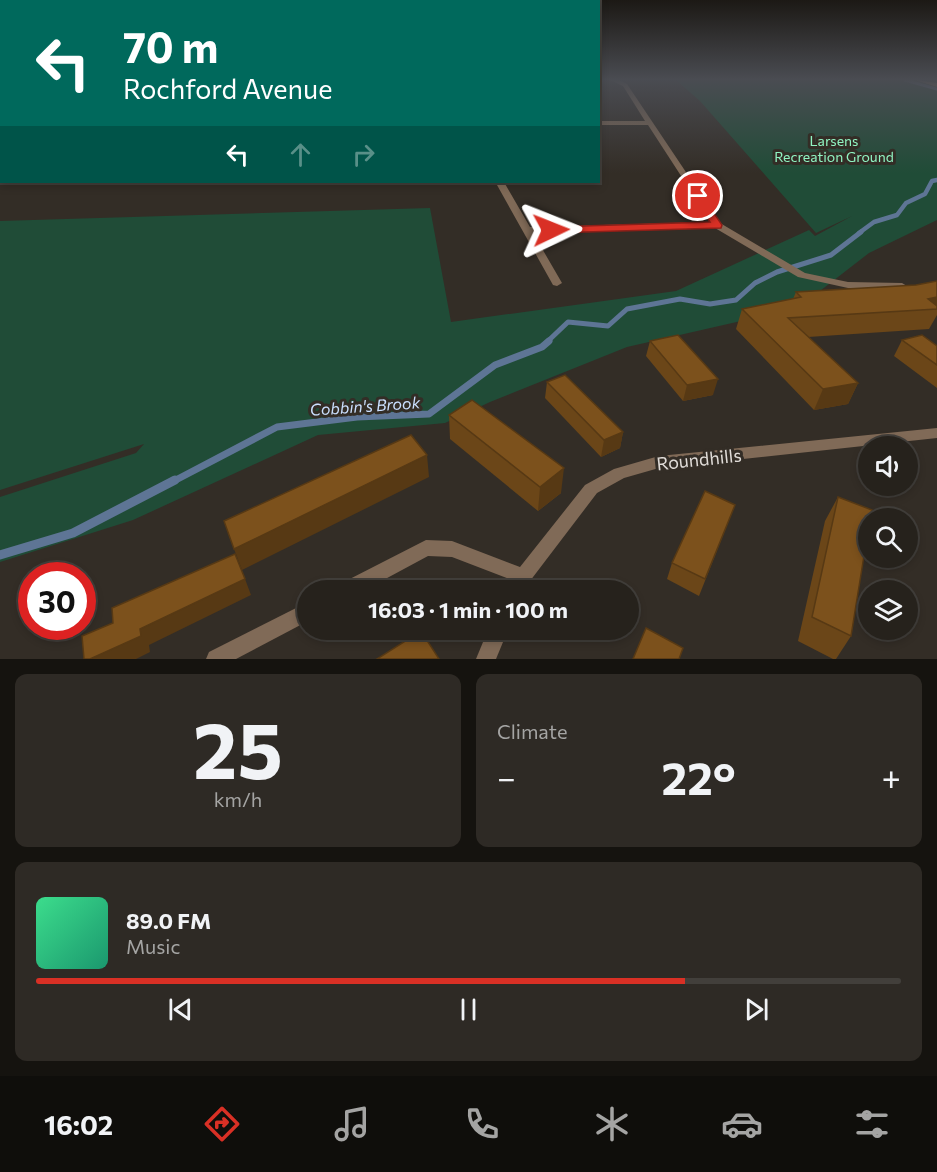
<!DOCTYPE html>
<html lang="en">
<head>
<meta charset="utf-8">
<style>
	:root { --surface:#26221c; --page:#2e2a25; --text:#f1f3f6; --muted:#a4a4a3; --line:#423f3b; --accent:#d93025 }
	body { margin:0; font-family:Commissioner,sans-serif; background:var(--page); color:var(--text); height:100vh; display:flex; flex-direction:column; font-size:22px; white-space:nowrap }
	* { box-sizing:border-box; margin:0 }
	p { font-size:20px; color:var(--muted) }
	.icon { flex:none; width:33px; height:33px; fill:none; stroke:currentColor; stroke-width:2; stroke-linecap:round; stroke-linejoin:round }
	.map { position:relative; height:659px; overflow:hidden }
	.drawer { display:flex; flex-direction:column; gap:15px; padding:15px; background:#15130f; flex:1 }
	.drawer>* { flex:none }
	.banner { position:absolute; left:0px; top:0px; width:600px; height:183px; box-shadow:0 3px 9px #0003,0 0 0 2px var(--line); background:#00695c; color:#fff; overflow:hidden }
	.buttons { position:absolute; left:858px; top:436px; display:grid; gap:12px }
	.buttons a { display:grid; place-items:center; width:60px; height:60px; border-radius:50%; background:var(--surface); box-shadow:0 3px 9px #0003,0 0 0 2px var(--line); font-size:30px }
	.speed { position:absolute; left:18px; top:562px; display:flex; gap:12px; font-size:30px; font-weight:700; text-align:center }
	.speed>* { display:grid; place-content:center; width:78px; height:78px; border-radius:50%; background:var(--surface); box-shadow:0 3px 9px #0003,0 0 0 2px var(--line); line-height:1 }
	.speed .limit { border:9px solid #d22; background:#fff; color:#111 }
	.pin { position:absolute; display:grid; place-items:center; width:51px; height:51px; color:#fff; margin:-26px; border:3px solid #fff; border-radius:50%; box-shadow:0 2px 6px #0007 }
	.me { position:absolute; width:66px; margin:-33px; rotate:88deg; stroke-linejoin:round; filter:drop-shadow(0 0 4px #0008) }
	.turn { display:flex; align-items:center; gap:21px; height:126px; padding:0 24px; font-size:27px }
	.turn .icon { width:78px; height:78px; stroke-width:2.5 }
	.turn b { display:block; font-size:42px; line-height:51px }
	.lanes { display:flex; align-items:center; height:57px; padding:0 24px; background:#0003; justify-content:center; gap:30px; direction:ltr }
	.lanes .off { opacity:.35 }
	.big { font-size:45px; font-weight:700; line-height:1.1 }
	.drawer .widget { flex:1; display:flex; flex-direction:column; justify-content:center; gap:9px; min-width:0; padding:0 21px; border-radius:12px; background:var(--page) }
	.drawer .dial { align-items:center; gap:0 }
	.dial b { font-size:78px; line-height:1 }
	.song { display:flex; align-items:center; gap:18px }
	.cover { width:72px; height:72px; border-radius:9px; background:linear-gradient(135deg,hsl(150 70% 55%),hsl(160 70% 35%)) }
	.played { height:6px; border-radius:3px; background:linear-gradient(90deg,var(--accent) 75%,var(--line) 75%) }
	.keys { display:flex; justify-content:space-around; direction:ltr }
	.heat { display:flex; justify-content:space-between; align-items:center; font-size:33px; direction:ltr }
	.drawer .tiles { flex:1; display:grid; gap:15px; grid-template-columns:1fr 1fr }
	.widget:last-child { grid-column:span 2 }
	.trip { position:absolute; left:297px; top:580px; width:342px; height:60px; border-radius:30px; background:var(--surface); box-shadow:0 3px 9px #0003,0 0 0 2px var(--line); font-weight:700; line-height:60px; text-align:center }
	.dock { display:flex; height:96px; justify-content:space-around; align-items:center; background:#0f0e0b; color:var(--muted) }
	.dock .icon { width:42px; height:42px }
	.dock .active { color:var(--accent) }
	.dock b { font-size:27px; color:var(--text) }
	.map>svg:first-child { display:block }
	.green { fill:#204c37 }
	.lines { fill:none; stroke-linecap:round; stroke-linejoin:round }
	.stream-far4 { stroke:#5e7595; stroke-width:3 }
	.stream-far3 { stroke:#5e7595; stroke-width:4.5 }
	.stream-far2 { stroke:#5e7595; stroke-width:5 }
	.stream-far1 { stroke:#5e7595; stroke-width:7 }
	.stream { stroke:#5e7595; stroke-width:9 }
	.street { fill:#806a57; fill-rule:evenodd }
	.secondary { fill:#af8b6d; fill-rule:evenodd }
	.wall { fill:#6b4618 }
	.shaded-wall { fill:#573914 }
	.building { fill:#7c511c; stroke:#573914; stroke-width:1.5 }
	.route { fill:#d93025; stroke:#8d1f18; stroke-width:1.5 }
	.labels { text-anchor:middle; stroke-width:6; stroke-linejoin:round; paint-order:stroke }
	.far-park-label { font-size:14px; fill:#90f4c2; stroke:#332d26 }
	.water-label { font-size:16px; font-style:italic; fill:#cbe0ff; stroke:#332d26 }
	.near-street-label { font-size:18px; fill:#e0dcd8; stroke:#332d26 }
</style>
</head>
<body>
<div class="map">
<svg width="937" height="659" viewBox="0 0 937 659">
	<rect width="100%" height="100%" fill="#332d26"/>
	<!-- green -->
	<polygon class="green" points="676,80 915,80 937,87 937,220 869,253 798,308 627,347 490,402 445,423 318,435 133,520 0,562 0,497 136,453 144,444 0,490 0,221 430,208 451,322 676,291 809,230 815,236 852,216 816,233 700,101"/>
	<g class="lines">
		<!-- stream-far4 -->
		<polyline class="stream-far4" points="905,80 937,89"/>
		<!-- stream-far3 -->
		<polyline class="stream-far3" points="859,233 874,222 897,215 906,203 925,194 932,181 937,180"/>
		<!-- stream-far2 -->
		<polyline class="stream-far2" points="547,342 568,322 608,326 627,309 680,299 710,304 736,300 755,283 777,272 831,255 861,232"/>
		<!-- stream-far1 -->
		<polyline class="stream-far1" points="172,482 277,427 357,417 429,414 495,365 542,347 549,341"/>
		<!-- stream -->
		<polyline class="stream" points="0,555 73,533 175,480"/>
		<!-- street -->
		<g class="street">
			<polygon points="610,80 619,80 627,84 720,223 805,273 848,282 902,283 907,286 906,288 848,288 798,277 715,228 533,233 562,283 557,286 553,285 497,185 459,185 455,182 504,182 530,227 711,222 648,125 598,125 598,121 645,121 623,86"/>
			<polygon points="937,428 937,438 659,468 624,478 597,493 530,581 526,591 508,591 512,580 452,557 428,556 363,591 336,591 338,585 426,540 452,541 520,567 585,485 614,469 659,456"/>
			<polygon points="308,602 308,621 236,659 206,659 209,652"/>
			<polygon points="488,630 508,630 496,659 476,659"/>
		</g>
		<!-- secondary -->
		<polygon class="secondary" points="917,80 937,83 937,87 918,81"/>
	</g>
	<!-- wall -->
	<g class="wall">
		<rect x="0" y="80" width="2" height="41"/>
		<polygon points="937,281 937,315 929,329 808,337 858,383 848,404 814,410 736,329 742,309 793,299 796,292 916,285"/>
		<polygon points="902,340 937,346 937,388 894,356"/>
		<polygon points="650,341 713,395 683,401 646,356"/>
		<polygon points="547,382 623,432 620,448 601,457 545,398"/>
		<polygon points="449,415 561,493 538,511 450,439"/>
		<polygon points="838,497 851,636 836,659 833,659 798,641 825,521"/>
		<polygon points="735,505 699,596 667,579 672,563"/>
	</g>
	<!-- shaded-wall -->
	<g class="shaded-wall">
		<polygon points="937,297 937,309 928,299"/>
		<polygon points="718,379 713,395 683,401 687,385"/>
		<polygon points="858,383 848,404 814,410 823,389"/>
		<polygon points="623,432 620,448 601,457 604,440"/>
		<polygon points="427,455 429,477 242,570 234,549"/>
		<polygon points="564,468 561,493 538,511 540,487"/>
		<polygon points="245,579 251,595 149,645 150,652 136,659 90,659 140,629"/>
	</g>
	<!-- building -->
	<g class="building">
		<rect x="0" y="80" width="2" height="22"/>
		<polygon points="937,281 937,297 928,299 937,306 937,309 788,318 858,383 823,389 742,309 801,297 796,292 916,285"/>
		<polygon points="678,335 718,379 687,385 650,341"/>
		<polygon points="922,335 937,346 937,365 902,340"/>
		<polygon points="565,375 623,432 604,440 547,382"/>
		<polygon points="472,400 564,468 540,487 449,415"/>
		<polygon points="411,435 427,455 234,549 224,521"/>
		<polygon points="705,491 735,505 705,579 672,563"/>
		<polygon points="838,497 872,510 870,519 868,519 868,531 851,636 812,617"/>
		<polygon points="235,554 245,579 140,629 141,636 90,659 84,659 82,636 113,623 112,608"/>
		<polygon points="646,628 683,648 679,659 633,659"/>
		<polygon points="421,631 439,659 377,659"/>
	</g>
	<!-- sky -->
	<linearGradient id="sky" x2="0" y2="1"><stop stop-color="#1c1915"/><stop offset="0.46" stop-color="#4a4c52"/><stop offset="1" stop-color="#4a4c52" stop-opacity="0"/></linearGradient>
	<rect width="937" height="173" fill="url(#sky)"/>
	<!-- route -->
	<polygon class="route" points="694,194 701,194 722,225 721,228 551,233 546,230 551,227 710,222 693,196"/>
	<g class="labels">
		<!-- far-park labels -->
		<g class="far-park-label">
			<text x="834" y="146">Larsens<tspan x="834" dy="16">Recreation Ground</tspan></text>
		</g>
		<!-- water labels -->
		<g class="water-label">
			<text transform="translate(365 406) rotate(-4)" y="6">Cobbin's Brook</text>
		</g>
		<!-- near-street labels -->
		<g class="near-street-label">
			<text transform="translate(699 460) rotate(-6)" y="6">Roundhills</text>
		</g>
	</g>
</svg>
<div class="buttons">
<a><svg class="icon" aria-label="sound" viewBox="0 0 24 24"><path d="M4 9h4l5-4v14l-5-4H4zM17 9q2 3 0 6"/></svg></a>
<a><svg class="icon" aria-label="search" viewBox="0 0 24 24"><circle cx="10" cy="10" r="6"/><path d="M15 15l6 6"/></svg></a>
<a><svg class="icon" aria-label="layers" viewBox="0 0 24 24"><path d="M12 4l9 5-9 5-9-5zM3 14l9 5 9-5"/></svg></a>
</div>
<div class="speed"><div class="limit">30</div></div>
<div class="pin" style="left:698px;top:196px;background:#d93025"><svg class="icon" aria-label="arrive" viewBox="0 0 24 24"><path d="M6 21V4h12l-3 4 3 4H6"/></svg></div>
<svg class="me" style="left:551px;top:230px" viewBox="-20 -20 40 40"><path d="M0-17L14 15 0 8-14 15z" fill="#d93025" stroke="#fff" stroke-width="4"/></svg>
<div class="trip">16:03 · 1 min · 100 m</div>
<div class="banner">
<div class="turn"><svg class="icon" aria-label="left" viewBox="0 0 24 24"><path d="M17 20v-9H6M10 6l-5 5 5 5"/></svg><div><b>70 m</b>Rochford Avenue</div></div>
<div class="lanes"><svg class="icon" aria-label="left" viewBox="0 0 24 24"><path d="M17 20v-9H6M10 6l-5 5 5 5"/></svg><svg class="icon off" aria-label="ahead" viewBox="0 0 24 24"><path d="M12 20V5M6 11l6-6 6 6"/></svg><svg class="icon off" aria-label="right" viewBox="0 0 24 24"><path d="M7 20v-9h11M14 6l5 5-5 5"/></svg></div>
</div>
</div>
<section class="drawer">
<div class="tiles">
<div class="widget dial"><b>25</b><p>km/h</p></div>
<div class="widget"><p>Climate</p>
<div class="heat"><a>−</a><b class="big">22°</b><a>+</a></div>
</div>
<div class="widget">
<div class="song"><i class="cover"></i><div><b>89.0 FM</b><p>Music</p></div></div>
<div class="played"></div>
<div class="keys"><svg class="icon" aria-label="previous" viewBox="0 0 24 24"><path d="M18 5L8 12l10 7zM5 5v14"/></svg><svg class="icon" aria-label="pause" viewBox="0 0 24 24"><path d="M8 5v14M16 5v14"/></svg><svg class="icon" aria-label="next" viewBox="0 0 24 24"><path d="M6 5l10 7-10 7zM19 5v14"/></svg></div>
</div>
</div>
</section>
<nav class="dock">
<b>16:02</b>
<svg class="icon active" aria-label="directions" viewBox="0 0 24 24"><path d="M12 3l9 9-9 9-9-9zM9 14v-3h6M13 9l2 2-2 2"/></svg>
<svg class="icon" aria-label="music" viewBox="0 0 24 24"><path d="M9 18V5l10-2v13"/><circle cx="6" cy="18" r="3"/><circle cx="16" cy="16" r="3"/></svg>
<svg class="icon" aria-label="phone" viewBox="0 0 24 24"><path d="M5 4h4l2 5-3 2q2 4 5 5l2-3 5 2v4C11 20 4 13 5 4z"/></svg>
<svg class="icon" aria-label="climate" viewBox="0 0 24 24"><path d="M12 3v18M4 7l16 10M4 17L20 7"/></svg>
<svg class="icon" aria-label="car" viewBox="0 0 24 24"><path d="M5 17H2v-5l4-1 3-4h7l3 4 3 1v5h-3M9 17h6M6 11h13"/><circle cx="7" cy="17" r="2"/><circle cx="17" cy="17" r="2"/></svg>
<svg class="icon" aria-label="filters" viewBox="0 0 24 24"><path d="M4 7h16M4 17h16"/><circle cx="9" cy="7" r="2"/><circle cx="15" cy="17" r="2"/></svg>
</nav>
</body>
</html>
